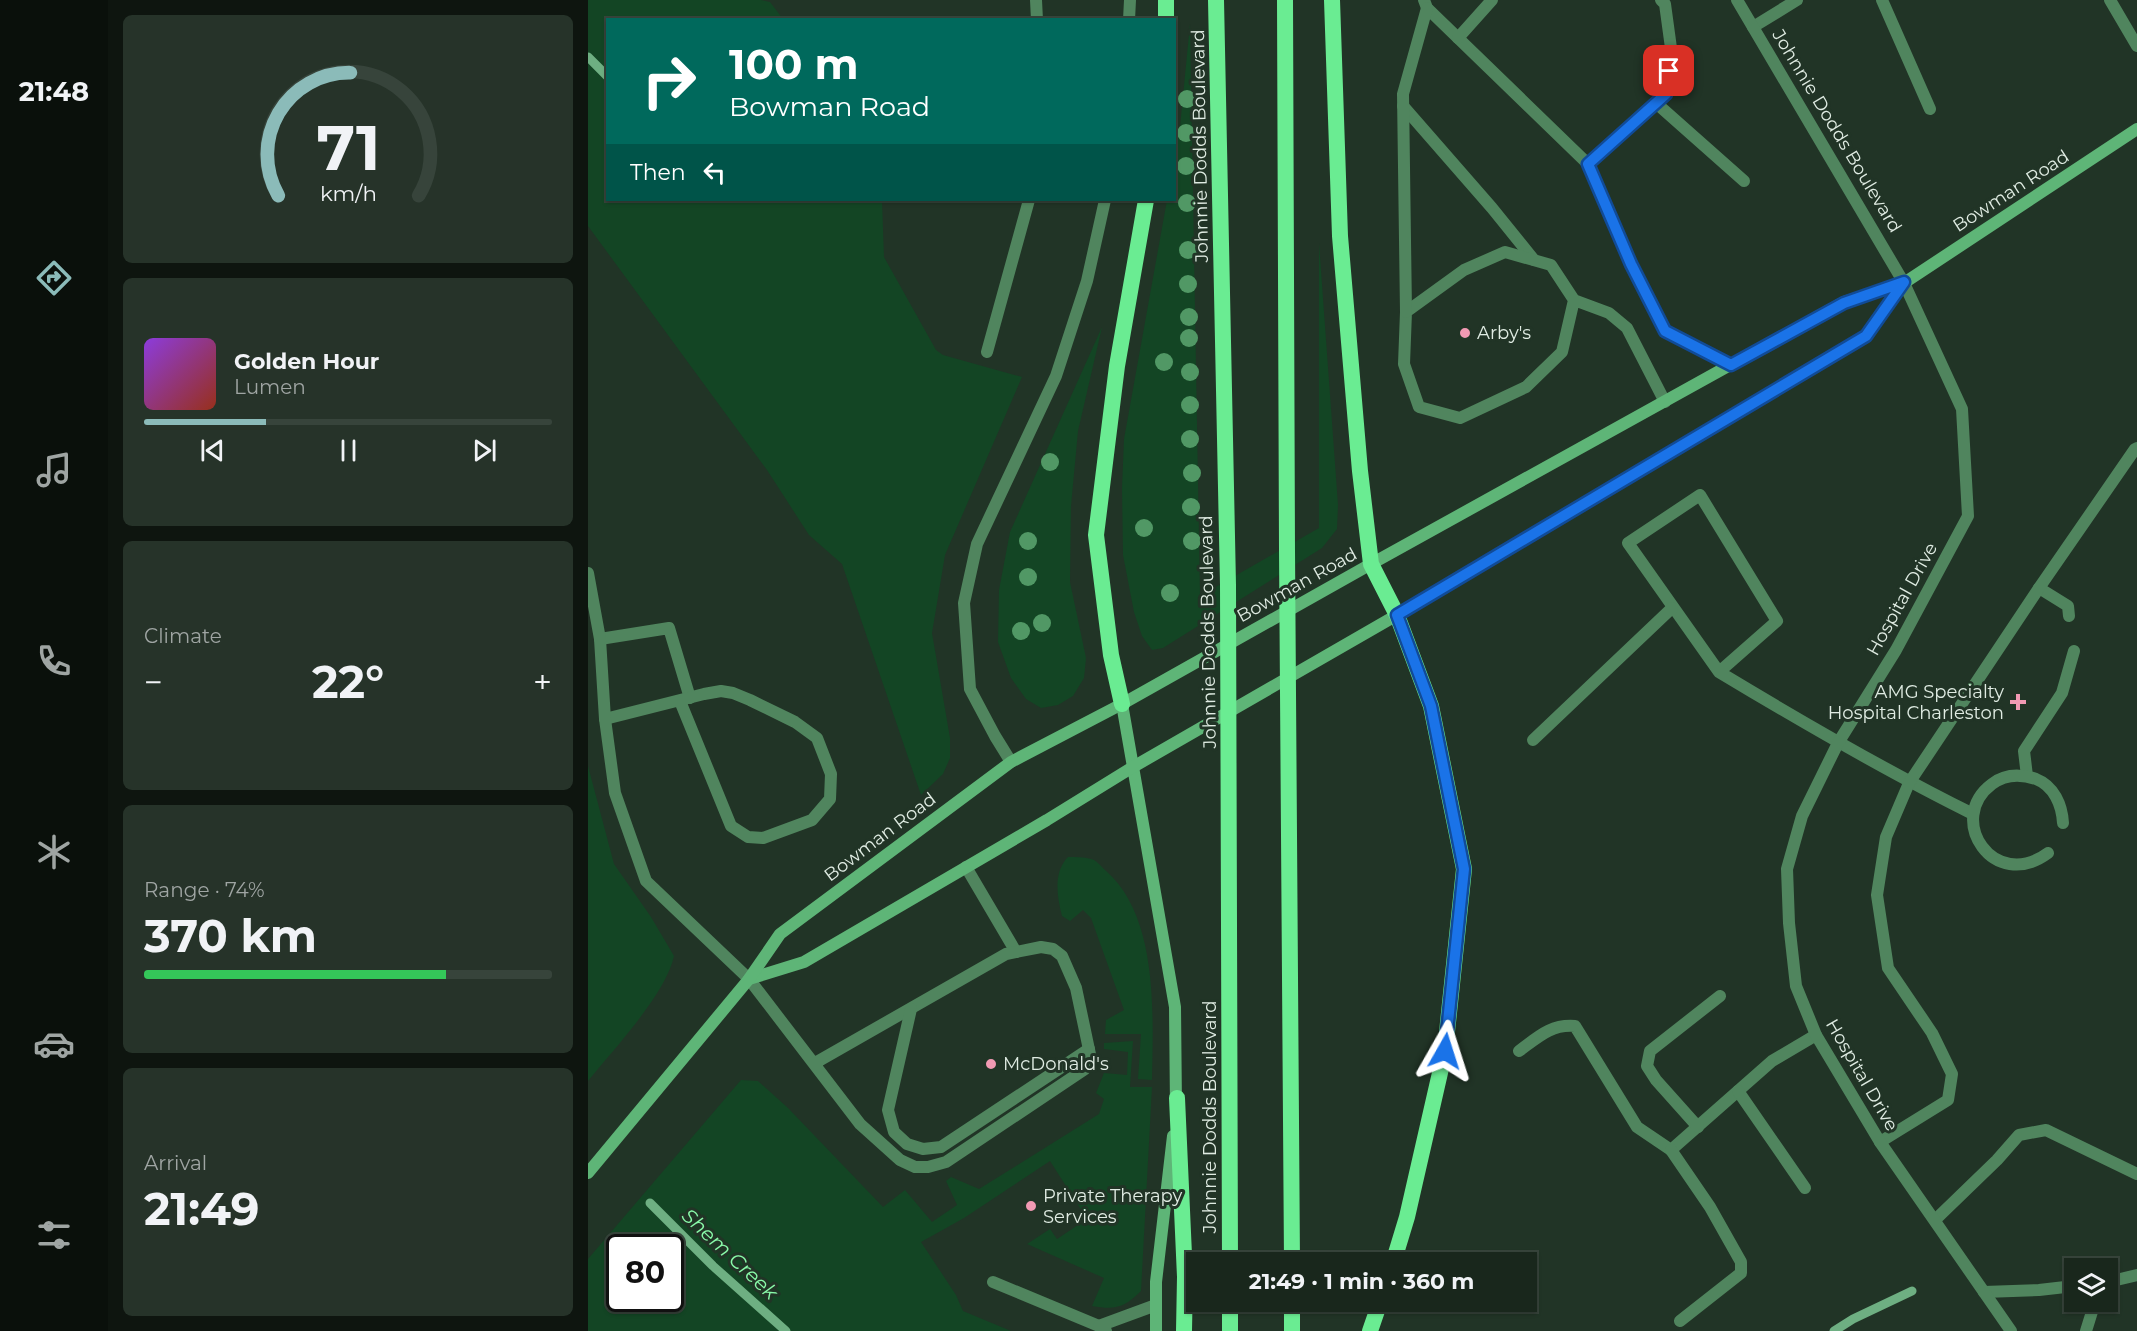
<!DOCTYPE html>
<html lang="en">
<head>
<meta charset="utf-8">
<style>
	:root { --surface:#19271c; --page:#263329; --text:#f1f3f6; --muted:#9fa5a3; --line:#37443b; --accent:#8bbbb9 }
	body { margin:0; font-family:Montserrat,sans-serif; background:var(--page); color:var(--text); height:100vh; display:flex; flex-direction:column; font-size:22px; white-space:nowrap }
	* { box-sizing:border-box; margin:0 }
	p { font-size:20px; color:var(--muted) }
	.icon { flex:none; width:33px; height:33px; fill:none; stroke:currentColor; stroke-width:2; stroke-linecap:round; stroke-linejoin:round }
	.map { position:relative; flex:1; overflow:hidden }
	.panel { display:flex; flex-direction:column; gap:15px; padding:15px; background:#0e150f; width:480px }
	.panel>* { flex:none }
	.hud { position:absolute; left:18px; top:18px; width:570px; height:183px; border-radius:0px; box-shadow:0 2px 4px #0004,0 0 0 2px var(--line); background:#00695c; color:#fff; overflow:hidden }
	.buttons { position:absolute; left:1476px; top:1258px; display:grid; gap:12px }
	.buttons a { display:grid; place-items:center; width:54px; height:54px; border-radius:0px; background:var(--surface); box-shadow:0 2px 4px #0004,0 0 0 2px var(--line); font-size:30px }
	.speed { position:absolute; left:18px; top:1234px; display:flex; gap:12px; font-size:30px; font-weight:700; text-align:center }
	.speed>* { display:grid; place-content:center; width:78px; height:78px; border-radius:50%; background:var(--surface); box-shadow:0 2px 4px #0004,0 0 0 2px var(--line); line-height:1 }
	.speed .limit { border:3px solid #111; border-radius:9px; background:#fff; color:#111 }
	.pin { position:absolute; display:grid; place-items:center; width:51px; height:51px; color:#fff; margin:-26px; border-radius:12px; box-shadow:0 3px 9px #0006 }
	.me { position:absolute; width:66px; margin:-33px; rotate:6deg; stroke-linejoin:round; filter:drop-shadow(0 0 4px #0008) }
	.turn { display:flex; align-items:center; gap:21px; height:126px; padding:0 24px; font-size:27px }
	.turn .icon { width:78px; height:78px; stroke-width:2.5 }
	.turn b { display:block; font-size:42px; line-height:51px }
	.then { display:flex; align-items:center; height:57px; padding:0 24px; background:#0003; gap:12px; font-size:22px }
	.big { font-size:45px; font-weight:700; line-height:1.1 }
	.panel .widget { flex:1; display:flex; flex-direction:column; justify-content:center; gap:9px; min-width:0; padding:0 21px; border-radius:9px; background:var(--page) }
	.panel .dial { align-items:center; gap:0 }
	.dial svg { height:156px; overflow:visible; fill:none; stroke:var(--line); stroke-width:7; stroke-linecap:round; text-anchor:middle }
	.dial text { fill:var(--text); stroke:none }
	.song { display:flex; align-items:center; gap:18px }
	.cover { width:72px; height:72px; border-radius:9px; background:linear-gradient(135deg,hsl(270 70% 55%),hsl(10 70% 35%)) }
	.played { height:6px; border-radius:3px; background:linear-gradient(90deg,var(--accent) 30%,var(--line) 30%) }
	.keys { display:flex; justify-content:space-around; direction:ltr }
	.heat { display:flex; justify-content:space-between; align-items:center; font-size:33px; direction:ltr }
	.charge { height:9px; border-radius:4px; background:linear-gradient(90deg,#34c759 74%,var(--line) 0) }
	.trip { position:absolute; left:598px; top:1252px; width:351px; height:60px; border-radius:0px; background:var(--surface); box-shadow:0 2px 4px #0004,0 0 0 2px var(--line); font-weight:700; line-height:60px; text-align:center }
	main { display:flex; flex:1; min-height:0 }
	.menu { display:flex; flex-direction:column; width:108px; justify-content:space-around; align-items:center; background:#0a100b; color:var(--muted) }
	.menu .icon { width:42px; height:42px }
	.menu .active { color:var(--accent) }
	.menu b { font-size:27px; color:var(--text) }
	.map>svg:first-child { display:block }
	.green { fill:#134524; fill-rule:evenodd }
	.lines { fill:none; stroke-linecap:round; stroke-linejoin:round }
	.stream { stroke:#6eaf82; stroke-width:9 }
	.service { stroke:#50855e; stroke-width:12 }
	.minor { stroke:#50855e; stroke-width:12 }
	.tertiary { stroke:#50855e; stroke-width:12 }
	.secondary { stroke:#5eb577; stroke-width:12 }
	.trunk { stroke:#6aec92; stroke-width:16 }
	.tree { fill:#519865 }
	.route-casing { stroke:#114b97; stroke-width:15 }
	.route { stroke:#1a73e8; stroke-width:10 }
	.poi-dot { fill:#f19ab3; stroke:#213426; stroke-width:2 }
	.labels { text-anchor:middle; stroke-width:6; stroke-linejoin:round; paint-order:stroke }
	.street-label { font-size:18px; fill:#e0ece3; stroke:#213426 }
	.poi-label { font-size:18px; fill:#e0ece3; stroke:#213426; text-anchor:start }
	.water-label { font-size:20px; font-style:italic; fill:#89faa9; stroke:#213426 }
</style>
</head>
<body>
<main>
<nav class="menu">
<b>21:48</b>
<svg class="icon active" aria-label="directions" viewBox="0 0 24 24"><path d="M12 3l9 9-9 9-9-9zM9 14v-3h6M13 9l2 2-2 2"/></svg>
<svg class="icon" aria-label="music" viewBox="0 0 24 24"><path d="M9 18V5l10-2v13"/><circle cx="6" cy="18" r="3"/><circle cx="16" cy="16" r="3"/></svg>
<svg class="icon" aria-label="phone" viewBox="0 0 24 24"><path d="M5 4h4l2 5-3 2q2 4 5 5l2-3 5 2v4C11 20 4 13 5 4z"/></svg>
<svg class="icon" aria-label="climate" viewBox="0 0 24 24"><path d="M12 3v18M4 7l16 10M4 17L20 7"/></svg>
<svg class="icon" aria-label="car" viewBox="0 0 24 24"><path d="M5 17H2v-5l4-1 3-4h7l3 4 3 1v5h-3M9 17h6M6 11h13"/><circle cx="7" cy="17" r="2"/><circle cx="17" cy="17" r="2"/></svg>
<svg class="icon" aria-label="filters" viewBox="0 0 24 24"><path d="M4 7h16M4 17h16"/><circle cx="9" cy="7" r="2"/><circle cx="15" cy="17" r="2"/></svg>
</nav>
<section class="panel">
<div class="widget dial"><svg viewBox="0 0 100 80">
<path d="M14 69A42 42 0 1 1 86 69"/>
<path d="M14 69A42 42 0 0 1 51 6" stroke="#8bbbb9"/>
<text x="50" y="56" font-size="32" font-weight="700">71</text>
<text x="50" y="72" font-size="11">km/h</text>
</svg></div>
<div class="widget">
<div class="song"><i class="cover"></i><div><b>Golden Hour</b><p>Lumen</p></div></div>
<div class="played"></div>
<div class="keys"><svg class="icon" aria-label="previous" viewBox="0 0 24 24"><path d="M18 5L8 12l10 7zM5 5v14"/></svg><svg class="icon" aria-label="pause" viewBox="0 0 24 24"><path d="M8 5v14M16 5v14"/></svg><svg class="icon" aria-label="next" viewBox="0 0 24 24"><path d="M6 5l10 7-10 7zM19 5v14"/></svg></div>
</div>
<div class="widget"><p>Climate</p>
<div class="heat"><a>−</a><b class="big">22°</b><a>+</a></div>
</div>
<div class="widget"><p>Range · 74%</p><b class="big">370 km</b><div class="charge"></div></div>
<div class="widget"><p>Arrival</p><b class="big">21:49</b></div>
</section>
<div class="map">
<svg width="1549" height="1331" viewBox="0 0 1549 1331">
	<rect width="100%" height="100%" fill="#213426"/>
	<!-- green -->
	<g class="green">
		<polygon points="0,0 173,0 182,2 195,19 20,20 20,200 294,200 296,257 348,350 355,355 434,377 357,555 344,633 362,738 362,758 355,774 333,795 254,564 221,535 179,470 0,226"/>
		<polygon points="602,24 612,596 731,528 731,243 750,505 749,529 734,548 575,648 564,650 554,636 546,612 535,555 534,488 536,439 579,200 586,200 587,157 592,127"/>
		<polygon points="514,327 490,431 483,506 482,582 498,658 496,678 485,696 470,705 453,708 438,699 423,678 410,642 411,590 422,532"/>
		<path d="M0,766l26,98 37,53 23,39c-8,38 -61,94 -86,125z"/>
		<path d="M480,857c7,0 16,0 23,2 5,1 10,7 14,11 54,46 48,146 47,210l-14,-1 3,-45h-36l1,-14 18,-10 -33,-92 -8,-8 -13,11 -8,-5c-5,-19 -9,-44 6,-59z"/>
		<path d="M545,1041l-3,46h22l-11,204c-17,17 -26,19 -49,15l12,-28 -77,-34 23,-15 7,10 30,-20 -37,-58 -86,57 -43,24 35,53 7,16 48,20h-423v-72l153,-179 17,1 30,27 95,99 22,-17 27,32 25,-17 -11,-24 5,-4 28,12 120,-75 5,-15 -8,-6 8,-20 23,2 1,-23 -24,-3v-6zM32,1248h50v51h-50z"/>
	</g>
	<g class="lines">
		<!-- stream -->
		<g class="stream">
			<polyline points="0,57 20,77"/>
			<polyline points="62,1203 125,1266 198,1331"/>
			<polyline points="1246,1331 1265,1319 1324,1291"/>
		</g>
		<!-- service -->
		<g class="service">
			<polyline points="448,0 449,20"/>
			<polyline points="836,0 839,8 1000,164 1043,264 1077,331 1143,365"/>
			<polyline points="1294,0 1342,109"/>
			<polyline points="1522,0 1549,46"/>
			<polyline points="1165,27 1209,0"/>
			<polyline points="870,38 904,0"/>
			<polyline points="1068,103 1156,181"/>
			<polyline points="815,106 904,208 946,260"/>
			<polyline points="1000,164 1078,94 1083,48 1077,4 1073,0"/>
			<polyline points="986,300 974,352 938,387 872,418 831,407 816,364 818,312 876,270 917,252 963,265 986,300 1021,313 1039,328 1077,402"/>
			<polyline points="818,312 815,94 839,8"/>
			<polyline points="399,352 441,200"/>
			<polyline points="1451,588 1480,606 1481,616"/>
			<polyline points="12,639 81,628 102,698"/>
			<path d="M1131,672l-91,-129 72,-48 77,126 -58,51c83,50 167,99 254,142"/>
			<polyline points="17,719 116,694 133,691 145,693 162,700 207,722 229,738 243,774 242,799 224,820 175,838 160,837 143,826 92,701"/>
			<polyline points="945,740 1084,608"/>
			<polyline points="1439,776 1436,751 1474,693 1486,651"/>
			<path d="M1460,853c-54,40 -103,-34 -56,-69 13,-10 29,-10 44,-5 18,7 26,26 27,44"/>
			<polyline points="378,867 428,952"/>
			<polyline points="161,979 272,1124 312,1160 327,1167 340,1167 358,1162 497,1069 503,1059 488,988 474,956 465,949 453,947 418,954 227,1063"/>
			<polyline points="323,1009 300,1110 306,1132 319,1144 335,1149 353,1147 501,1049"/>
			<path d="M931,1051c19,-14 32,-27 56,-25l62,101 34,23 101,-89 44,-26"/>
			<polyline points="1150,1091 1217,1188"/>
			<polyline points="1110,1127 1068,1080 1059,1066 1062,1051 1132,996"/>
			<polyline points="1292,1142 1360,1100 1364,1074 1344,1033 1300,968 1289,895 1298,837 1321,783 1451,588 1547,449 1549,448"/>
			<polyline points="1083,1150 1122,1207 1153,1262 1153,1273 1092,1321"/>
			<polyline points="1347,1220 1409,1160 1431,1135 1458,1130 1549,1174"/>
			<polyline points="405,1282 511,1326"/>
			<polyline points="1520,1282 1549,1275"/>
			<polyline points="1396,1292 1451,1290 1486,1286"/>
			<polyline points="518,1331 511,1326 568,1305"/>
			<polyline points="1498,1331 1507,1302"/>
		</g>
		<!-- minor -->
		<polyline class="minor" points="0,573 12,639 17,719 27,793 58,881 161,979"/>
		<!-- tertiary -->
		<g class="tertiary">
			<polyline points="1149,0 1316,283 1374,409 1380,516 1308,650 1250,743 1214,816 1199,869 1201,923 1208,986 1228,1035 1292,1142 1423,1331"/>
			<polyline points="541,20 542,0"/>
			<polyline points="423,762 407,736 382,689 376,603 389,544 468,376 499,281 517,200"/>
		</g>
		<!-- secondary -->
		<g class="secondary">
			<polyline points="534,704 587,1007 588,1107"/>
			<polyline points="161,979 216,962 459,820 545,767 809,615 1278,336 1316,283"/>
			<polyline points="0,1173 161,979 192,934 423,762 534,704 783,564 1256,302 1316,283 1549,129"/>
			<polyline points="568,1331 568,1282 585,1136"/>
		</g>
		<!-- trunk -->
		<g class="trunk">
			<polyline points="578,0 578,20"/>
			<polyline points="628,0 640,585 642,1263"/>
			<polyline points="697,0 699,550 704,1263"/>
			<polyline points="744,0 752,236 772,471 783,564 809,615 843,706 876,869 857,1051 819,1217 805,1263"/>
			<polyline points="534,704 523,655 508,535 529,366 558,200"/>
			<polyline points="589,1098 597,1277 596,1331"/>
			<polyline points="642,1302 642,1331"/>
			<polyline points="704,1302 704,1331"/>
			<polyline points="782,1331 792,1302"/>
		</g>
	</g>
	<!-- trees -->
	<g class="tree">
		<circle cx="599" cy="99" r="9"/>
		<circle cx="598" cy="133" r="9"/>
		<circle cx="598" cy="166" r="9"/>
		<circle cx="599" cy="203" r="9"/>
		<circle cx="600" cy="250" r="9"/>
		<circle cx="600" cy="284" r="9"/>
		<circle cx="601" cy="317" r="9"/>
		<circle cx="601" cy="338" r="9"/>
		<circle cx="576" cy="362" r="9"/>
		<circle cx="602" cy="372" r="9"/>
		<circle cx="602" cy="405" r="9"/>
		<circle cx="602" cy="439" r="9"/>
		<circle cx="462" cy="462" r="9"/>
		<circle cx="604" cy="473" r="9"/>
		<circle cx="603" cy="507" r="9"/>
		<circle cx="556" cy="528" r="9"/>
		<circle cx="440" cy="541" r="9"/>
		<circle cx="604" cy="541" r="9"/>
		<circle cx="440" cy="577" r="9"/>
		<circle cx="582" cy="593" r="9"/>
		<circle cx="454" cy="623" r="9"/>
		<circle cx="433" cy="631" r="9"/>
	</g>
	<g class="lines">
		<!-- route casing -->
		<g class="route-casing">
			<polyline id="route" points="857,1051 876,869 843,706 809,615 1278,336 1316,282 1256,303 1143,365 1077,331 1043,264 1000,164 1078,94 1081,71"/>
		</g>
		<!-- route -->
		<use href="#route" class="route"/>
	</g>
	<!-- markers -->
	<g class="poi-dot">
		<circle cx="877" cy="333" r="6"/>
		<path d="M1427 693h6v6h6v6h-6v6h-6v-6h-6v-6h6z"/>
		<circle cx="403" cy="1064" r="6"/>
		<circle cx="443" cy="1206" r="6"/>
	</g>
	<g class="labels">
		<!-- street labels -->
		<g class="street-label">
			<text transform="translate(1249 131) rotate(59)" y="6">Johnnie Dodds Boulevard</text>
			<text transform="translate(612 146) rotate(-91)" y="6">Johnnie Dodds Boulevard</text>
			<text transform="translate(1423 191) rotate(-33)" y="6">Bowman Road</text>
			<text transform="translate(709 585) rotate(-29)" y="6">Bowman Road</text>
			<text transform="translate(1314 599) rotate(-61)" y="6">Hospital Drive</text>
			<text transform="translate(620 632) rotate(-91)" y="6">Johnnie Dodds Boulevard</text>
			<text transform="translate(292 837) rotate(-37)" y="6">Bowman Road</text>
			<text transform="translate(1274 1075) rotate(60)" y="6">Hospital Drive</text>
			<text transform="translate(622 1117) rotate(-90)" y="6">Johnnie Dodds Boulevard</text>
		</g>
		<!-- poi labels -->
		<g class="poi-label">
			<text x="889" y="339">Arby's</text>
			<text x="1416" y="698" text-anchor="end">AMG Specialty<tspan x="1416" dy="21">Hospital Charleston</tspan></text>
			<text x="415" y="1070">McDonald's</text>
			<text x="455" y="1202">Private Therapy<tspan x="455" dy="21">Services</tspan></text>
		</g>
		<!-- water labels -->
		<g class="water-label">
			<text transform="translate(142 1254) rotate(43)" y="7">Shem Creek</text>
		</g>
	</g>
</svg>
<div class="buttons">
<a><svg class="icon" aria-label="layers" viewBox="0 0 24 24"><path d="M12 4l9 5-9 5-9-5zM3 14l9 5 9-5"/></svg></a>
</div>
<div class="speed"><div class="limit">80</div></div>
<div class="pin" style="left:1081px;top:71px;background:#d93025"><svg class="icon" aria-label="arrive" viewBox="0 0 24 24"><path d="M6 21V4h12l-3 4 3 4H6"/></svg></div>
<svg class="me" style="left:857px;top:1051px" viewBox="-20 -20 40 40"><path d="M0-17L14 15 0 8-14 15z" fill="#1a73e8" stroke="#fff" stroke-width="4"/></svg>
<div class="trip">21:49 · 1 min · 360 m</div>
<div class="hud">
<div class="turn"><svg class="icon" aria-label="right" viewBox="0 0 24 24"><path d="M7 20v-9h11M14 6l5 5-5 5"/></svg><div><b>100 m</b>Bowman Road</div></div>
<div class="then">Then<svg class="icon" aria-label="left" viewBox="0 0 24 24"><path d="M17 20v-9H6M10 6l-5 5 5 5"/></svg></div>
</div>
</div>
</main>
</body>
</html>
